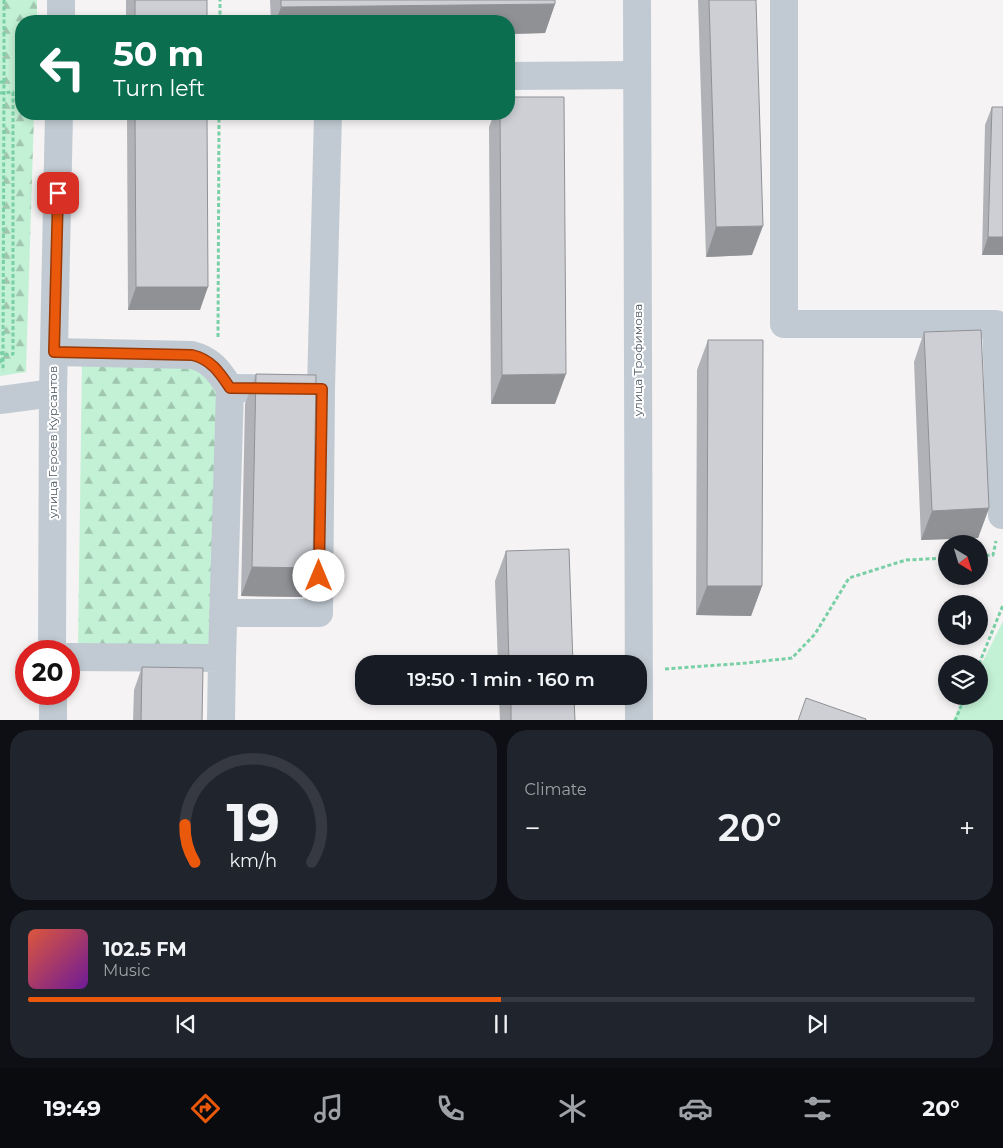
<!DOCTYPE html>
<html lang="en">
<head>
<meta charset="utf-8">
<style>
	:root { --surface:#171b24; --page:#20242c; --text:#f1f3f6; --muted:#9ea1a6; --line:#363941; --accent:#ea580c }
	body { margin:0; font-family:Montserrat,sans-serif; background:var(--page); color:var(--text); height:100vh; display:flex; flex-direction:column; font-size:19px; white-space:nowrap }
	* { box-sizing:border-box; margin:0 }
	p { font-size:16px; color:var(--muted) }
	.icon { flex:none; width:28px; height:28px; fill:none; stroke:currentColor; stroke-width:2; stroke-linecap:round; stroke-linejoin:round }
	.map { position:relative; height:720px; overflow:hidden }
	.details { display:flex; flex-direction:column; gap:10px; padding:10px; background:#0d0f14; flex:1 }
	.details>* { flex:none }
	.hud { position:absolute; left:15px; top:15px; width:500px; height:105px; border-radius:20px; box-shadow:0 2px 8px #0003; background:#0b6e4f; color:#fff; overflow:hidden }
	.needle { width:32px; rotate:142deg }
	.controls { position:absolute; left:938px; top:535px; display:grid; gap:10px }
	.controls a { display:grid; place-items:center; width:50px; height:50px; border-radius:50%; background:var(--surface); box-shadow:0 2px 8px #0003; font-size:25px }
	.speed { position:absolute; left:15px; top:640px; display:flex; gap:10px; font-size:25px; font-weight:700; text-align:center }
	.speed>* { display:grid; place-content:center; width:65px; height:65px; border-radius:50%; background:var(--surface); box-shadow:0 2px 8px #0003; line-height:1 }
	.speed .limit { border:8px solid #d22; background:#fff; color:#111 }
	.pin { position:absolute; display:grid; place-items:center; width:42px; height:42px; color:#fff; margin:-21px; border-radius:10px; box-shadow:0 2px 8px #0006 }
	.me { position:absolute; width:55px; margin:-28px; rotate:0deg; stroke-linejoin:round; filter:drop-shadow(0 0 4px #0008) }
	.turn { display:flex; align-items:center; gap:18px; height:105px; padding:0 15px; font-size:22px }
	.turn .icon { width:65px; height:65px; stroke-width:2.5 }
	.turn b { display:block; font-size:35px; line-height:42px }
	.big { font-size:38px; font-weight:600; line-height:1.1 }
	.details .tile { flex:1; display:flex; flex-direction:column; justify-content:center; gap:8px; min-width:0; padding:0 18px; border-radius:20px; background:var(--page) }
	.details .dial { align-items:center; gap:0 }
	.dial svg { height:130px; overflow:visible; fill:none; stroke:var(--line); stroke-width:7; stroke-linecap:round; text-anchor:middle }
	.dial text { fill:var(--text); stroke:none }
	.song { display:flex; align-items:center; gap:15px }
	.cover { width:60px; height:60px; border-radius:8px; background:linear-gradient(135deg,hsl(10 70% 55%),hsl(280 70% 35%)) }
	.played { height:5px; border-radius:2px; background:linear-gradient(90deg,var(--accent) 50%,var(--line) 50%) }
	.keys { display:flex; justify-content:space-around; direction:ltr }
	.heat { display:flex; justify-content:space-between; align-items:center; font-size:28px; direction:ltr }
	.details .tiles { flex:1; display:grid; gap:10px; grid-template-columns:1fr 1fr }
	.tile:last-child { grid-column:span 2 }
	.trip { position:absolute; left:355px; top:655px; width:292px; height:50px; border-radius:20px; background:var(--surface); box-shadow:0 2px 8px #0003; font-weight:600; line-height:50px; text-align:center }
	.menu { display:flex; height:80px; justify-content:space-around; align-items:center; background:#090b0e; color:var(--muted) }
	.menu .icon { width:35px; height:35px }
	.menu .on { color:var(--accent) }
	.menu b { font-size:22px; color:var(--text) }
	.map>svg:first-child { display:block }
	.forest { fill:url(#forest-firs) }
	.green { fill:#c3f1d5 }
	.lines { fill:none; stroke-linecap:round; stroke-linejoin:round }
	.path { stroke:#7ad0a6; stroke-width:3; stroke-dasharray:4 2.5; stroke-linecap:butt }
	.minor { stroke:#c1cad2; stroke-width:28 }
	.wall { fill:#b0b2b7 }
	.shaded-wall { fill:#909195 }
	.building { fill:#cdcfd5; stroke:#909195 }
	.route-casing { stroke:#983908; stroke-width:12 }
	.route { stroke:#ea580c; stroke-width:9 }
	.labels { text-anchor:middle; stroke-width:4; stroke-linejoin:round; paint-order:stroke }
	.street-label { font-size:12px; fill:#4a5661; stroke:#fff }
</style>
</head>
<body>
<div class="map">
<svg width="1003" height="721" viewBox="0 0 1003 721">
	<defs>
		<pattern id="forest-firs" width="22" height="20" patternUnits="userSpaceOnUse" patternTransform="scale(1.25)"><rect width="22" height="20" fill="#c3f1d5"/><path d="M5 1l3.5 6h-7zM16 11l3.5 6h-7z" fill="#a0c6b0"/></pattern>
	</defs>
	<rect width="100%" height="100%" fill="#f5f3f3"/>
	<!-- forest -->
	<g class="forest">
		<polygon points="0,0 37,0 37,21 21,21 21,114 34,114 26,372 0,376"/>
		<polygon points="82,359 192,361 225,389 216,652 78,652"/>
	</g>
	<!-- green -->
	<polygon class="green" points="1003,621 1003,720 953,720 965,696 979,696 979,669"/>
	<g class="lines">
		<!-- path -->
		<g class="path">
			<polyline points="220,21 220,0"/>
			<polyline points="0,82 4,82 3,362 0,362"/>
			<polyline points="4,82 4,0"/>
			<polyline points="0,93 13,92 13,354 3,355 0,352"/>
			<polyline points="218,337 219,114"/>
			<polyline points="0,359 3,362 3,371"/>
			<polyline points="979,556 993,555 996,541"/>
			<polyline points="979,664 1003,605"/>
			<polyline points="665,669 746,663 792,658 815,634 849,578 906,560 946,558"/>
			<polyline points="955,721 965,696"/>
		</g>
		<!-- minor -->
		<g class="minor">
			<polyline points="637,0 639,721"/>
			<polyline points="784,0 784,324 996,324 1002,515"/>
			<polyline points="61,21 61,0"/>
			<polyline points="509,76 637,75"/>
			<path d="M54,352l138,3c20,5 27,17 38,33"/>
			<polyline points="321,389 328,114"/>
			<polyline points="0,400 53,393"/>
			<polyline points="52,651 53,393 59,114"/>
			<polyline points="69,657 222,658 221,721"/>
			<polyline points="222,658 230,388 321,389 319,613 223,613"/>
			<polyline points="53,694 53,721"/>
		</g>
	</g>
	<!-- wall -->
	<g class="wall">
		<rect x="126" y="0" width="81" height="21"/>
		<polygon points="270,0 555,0 555,4 545,33 509,34 509,21 271,21"/>
		<polygon points="698,0 756,0 752,255 706,257"/>
		<polygon points="992,107 1003,107 1003,255 982,255 985,125"/>
		<polygon points="127,114 207,114 200,310 128,310"/>
		<polygon points="494,114 509,114 555,404 491,404 489,127"/>
		<polygon points="924,332 989,508 978,538 921,540 914,362"/>
		<polygon points="708,340 762,586 751,616 696,615 697,370"/>
		<polygon points="256,374 313,568 302,597 241,596 245,404"/>
		<polygon points="506,551 573,664 498,664 495,581"/>
		<polygon points="142,667 202,721 133,721 134,690"/>
		<polygon points="499,696 574,696 575,721 500,721"/>
	</g>
	<!-- shaded-wall -->
	<g class="shaded-wall">
		<polygon points="555,4 545,33 509,34 509,21 276,21 281,7"/>
		<polygon points="763,226 752,255 706,257 716,227"/>
		<polygon points="988,237 1003,237 1003,255 982,255"/>
		<polygon points="136,287 208,287 200,310 128,310"/>
		<polygon points="566,374 555,404 491,404 502,375"/>
		<polygon points="989,508 978,538 921,540 932,511"/>
		<polygon points="252,567 313,568 302,597 241,596"/>
		<polygon points="707,586 762,586 751,616 696,615"/>
	</g>
	<!-- building -->
	<g class="building">
		<rect x="135" y="0" width="72" height="21"/>
		<polygon points="281,0 555,0 555,4 281,7"/>
		<polygon points="709,0 756,0 763,226 716,227"/>
		<polygon points="509,97 564,97 566,374 502,375 500,114 509,114"/>
		<polygon points="992,107 1003,107 1003,237 988,237"/>
		<polygon points="135,114 207,114 208,287 136,287"/>
		<polygon points="981,330 989,508 932,511 924,332"/>
		<polygon points="708,340 763,340 762,586 707,586"/>
		<polygon points="256,374 316,375 313,568 252,567"/>
		<polygon points="569,549 573,664 509,664 506,551"/>
		<polygon points="142,667 203,668 202,721 141,721"/>
		<polygon points="511,696 574,696 575,721 511,721"/>
		<polygon points="806,698 866,719 865,721 798,721"/>
	</g>
	<g class="lines">
		<!-- route casing -->
		<g class="route-casing">
			<path id="route" d="M58,193l-4,159 138,3c19,4 28,18 38,33l92,1 -3,187"/>
		</g>
		<!-- route -->
		<use href="#route" class="route"/>
	</g>
	<g class="labels">
		<!-- street labels -->
		<g class="street-label">
			<text transform="translate(638 360) rotate(-90)" y="4">улица Трофимова</text>
			<text transform="translate(53 442) rotate(-90)" y="4">улица Героев Курсантов</text>
		</g>
	</g>
</svg>
<div class="controls">
<a><svg class="needle" viewBox="-14 -14 28 28"><path d="M0-13l5 13h-10z" fill="#e53935"/><path d="M0 13l5-13h-10z" fill="#9ea1a6"/></svg></a>
<a><svg class="icon" aria-label="sound" viewBox="0 0 24 24"><path d="M4 9h4l5-4v14l-5-4H4zM17 9q2 3 0 6"/></svg></a>
<a><svg class="icon" aria-label="layers" viewBox="0 0 24 24"><path d="M12 4l9 5-9 5-9-5zM3 14l9 5 9-5"/></svg></a>
</div>
<div class="speed"><div class="limit">20</div></div>
<div class="pin" style="left:58px;top:193px;background:#d93025"><svg class="icon" aria-label="arrive" viewBox="0 0 24 24"><path d="M6 21V4h12l-3 4 3 4H6"/></svg></div>
<svg class="me" style="left:319px;top:576px" viewBox="-20 -20 40 40"><circle r="19" fill="#fff"/><path d="M0-13L10 11 0 6-10 11z" fill="#ea580c"/></svg>
<div class="trip">19:50 · 1 min · 160 m</div>
<div class="hud">
<div class="turn"><svg class="icon" aria-label="left" viewBox="0 0 24 24"><path d="M17 20v-9H6M10 6l-5 5 5 5"/></svg><div><b>50 m</b>Turn left</div></div>
</div>
</div>
<section class="details">
<div class="tiles">
<div class="tile dial"><svg viewBox="0 0 100 80">
<path d="M14 69A42 42 0 1 1 86 69"/>
<path d="M14 69A42 42 0 0 1 8 46" stroke="#ea580c"/>
<text x="50" y="56" font-size="32" font-weight="700">19</text>
<text x="50" y="72" font-size="11">km/h</text>
</svg></div>
<div class="tile"><p>Climate</p>
<div class="heat"><a>−</a><b class="big">20°</b><a>+</a></div>
</div>
<div class="tile">
<div class="song"><i class="cover"></i><div><b>102.5 FM</b><p>Music</p></div></div>
<div class="played"></div>
<div class="keys"><svg class="icon" aria-label="previous" viewBox="0 0 24 24"><path d="M18 5L8 12l10 7zM5 5v14"/></svg><svg class="icon" aria-label="pause" viewBox="0 0 24 24"><path d="M8 5v14M16 5v14"/></svg><svg class="icon" aria-label="next" viewBox="0 0 24 24"><path d="M6 5l10 7-10 7zM19 5v14"/></svg></div>
</div>
</div>
</section>
<nav class="menu">
<b>19:49</b>
<svg class="icon on" aria-label="directions" viewBox="0 0 24 24"><path d="M12 3l9 9-9 9-9-9zM9 14v-3h6M13 9l2 2-2 2"/></svg>
<svg class="icon" aria-label="music" viewBox="0 0 24 24"><path d="M9 18V5l10-2v13"/><circle cx="6" cy="18" r="3"/><circle cx="16" cy="16" r="3"/></svg>
<svg class="icon" aria-label="phone" viewBox="0 0 24 24"><path d="M5 4h4l2 5-3 2q2 4 5 5l2-3 5 2v4C11 20 4 13 5 4z"/></svg>
<svg class="icon" aria-label="climate" viewBox="0 0 24 24"><path d="M12 3v18M4 7l16 10M4 17L20 7"/></svg>
<svg class="icon" aria-label="car" viewBox="0 0 24 24"><path d="M5 17H2v-5l4-1 3-4h7l3 4 3 1v5h-3M9 17h6M6 11h13"/><circle cx="7" cy="17" r="2"/><circle cx="17" cy="17" r="2"/></svg>
<svg class="icon" aria-label="filters" viewBox="0 0 24 24"><path d="M4 7h16M4 17h16"/><circle cx="9" cy="7" r="2"/><circle cx="15" cy="17" r="2"/></svg>
<b>20°</b>
</nav>
</body>
</html>
